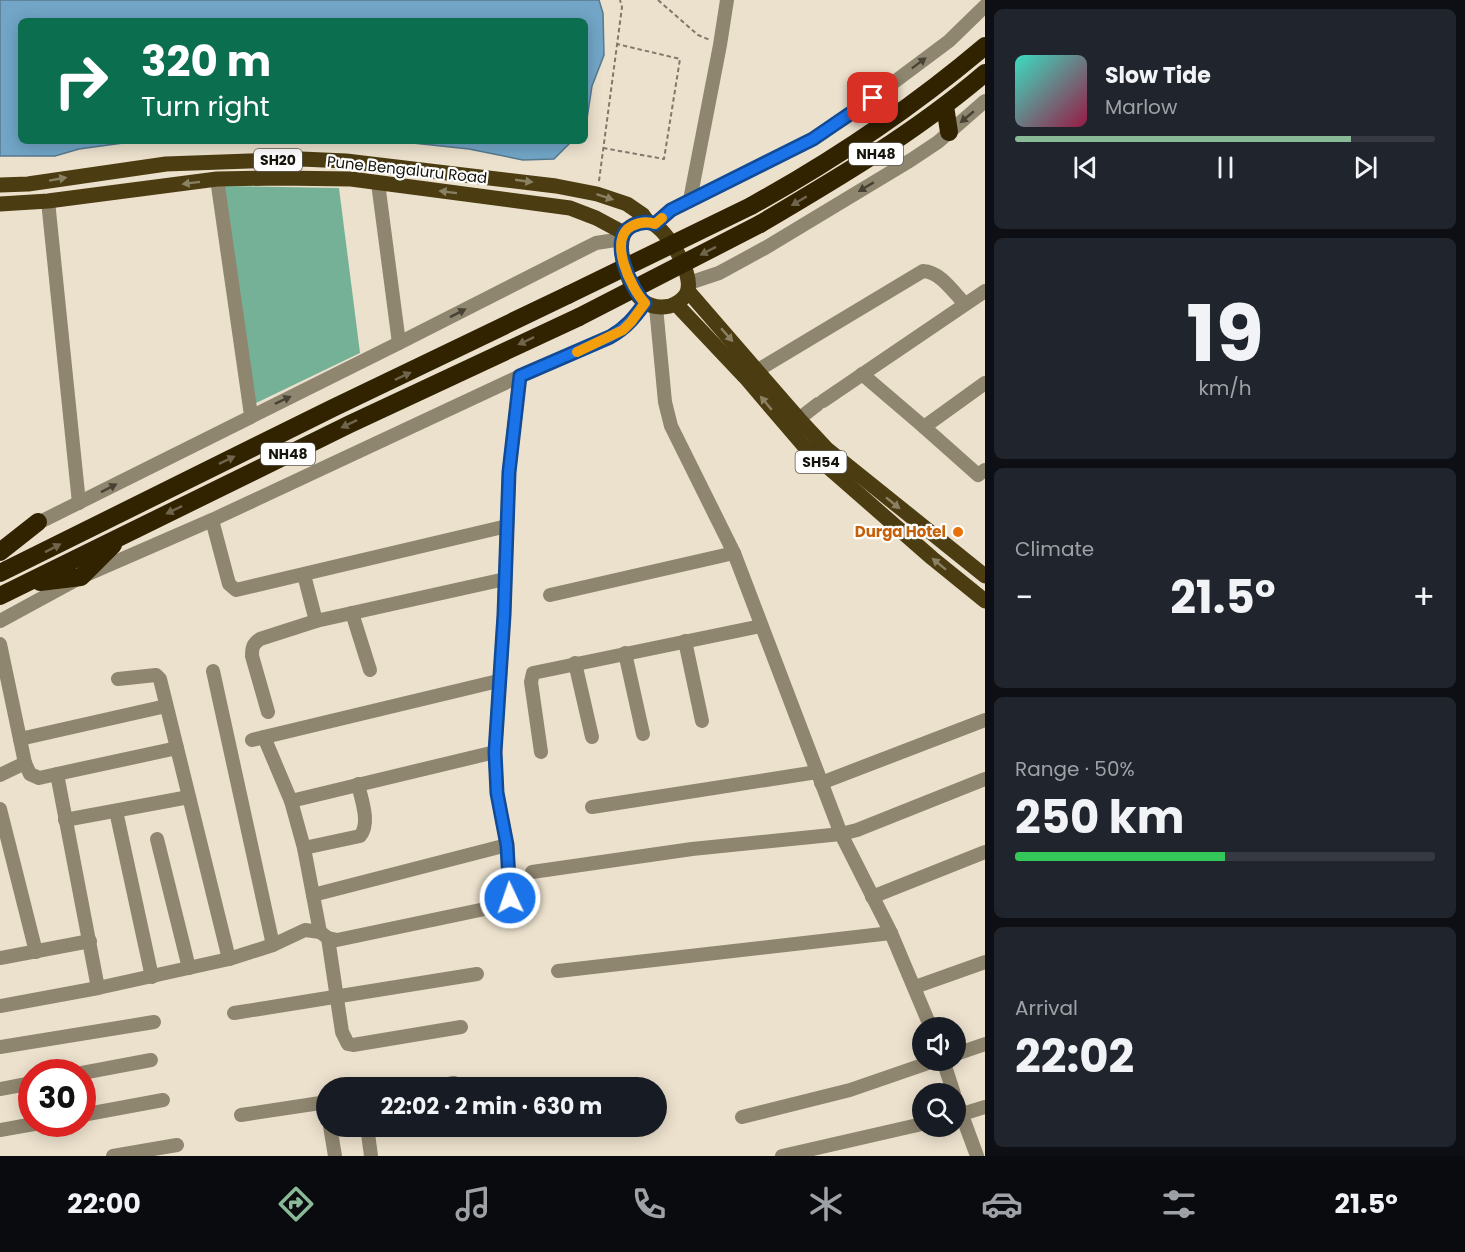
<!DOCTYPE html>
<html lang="en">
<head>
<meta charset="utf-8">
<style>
	:root { --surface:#171b24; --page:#20242c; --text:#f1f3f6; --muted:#9ea1a6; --line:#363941; --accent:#89b997 }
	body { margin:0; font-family:Poppins,sans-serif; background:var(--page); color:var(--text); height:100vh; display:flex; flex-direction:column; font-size:22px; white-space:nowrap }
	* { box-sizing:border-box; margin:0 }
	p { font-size:20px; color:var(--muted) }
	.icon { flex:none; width:33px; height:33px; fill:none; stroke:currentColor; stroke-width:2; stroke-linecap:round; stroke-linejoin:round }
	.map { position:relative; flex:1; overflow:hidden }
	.sheet { display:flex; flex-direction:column; gap:9px; padding:9px; background:#0d0f14; width:480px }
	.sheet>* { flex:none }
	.hud { position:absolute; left:18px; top:18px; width:570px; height:126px; border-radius:9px; box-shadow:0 3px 15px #0003; background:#0b6e4f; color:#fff; overflow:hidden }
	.controls { position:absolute; left:912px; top:1017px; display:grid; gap:12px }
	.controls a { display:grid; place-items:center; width:54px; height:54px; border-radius:50%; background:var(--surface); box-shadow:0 3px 15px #0003; font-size:30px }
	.speed { position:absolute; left:18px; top:1059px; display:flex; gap:12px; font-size:30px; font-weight:700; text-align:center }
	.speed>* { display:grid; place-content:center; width:78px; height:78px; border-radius:50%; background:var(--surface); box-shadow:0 3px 15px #0003; line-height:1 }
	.speed .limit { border:9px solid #d22; background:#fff; color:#111 }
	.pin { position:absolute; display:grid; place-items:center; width:51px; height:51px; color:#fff; margin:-26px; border-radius:12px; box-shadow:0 3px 9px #0006 }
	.me { position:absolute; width:66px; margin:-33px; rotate:357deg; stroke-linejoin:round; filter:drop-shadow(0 0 4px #0008) }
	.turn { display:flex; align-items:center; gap:21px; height:126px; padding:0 24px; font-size:27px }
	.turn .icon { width:78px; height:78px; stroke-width:2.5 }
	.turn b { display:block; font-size:42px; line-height:51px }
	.big { font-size:45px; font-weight:700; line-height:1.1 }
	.sheet .tile { flex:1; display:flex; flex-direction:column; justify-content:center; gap:9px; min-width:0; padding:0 21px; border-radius:9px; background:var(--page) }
	.sheet .dial { align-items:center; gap:0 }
	.dial b { font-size:78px; line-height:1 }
	.song { display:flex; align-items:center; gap:18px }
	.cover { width:72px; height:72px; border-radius:9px; background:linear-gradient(135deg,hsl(170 70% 55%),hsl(340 70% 35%)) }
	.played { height:6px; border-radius:3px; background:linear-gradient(90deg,var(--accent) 80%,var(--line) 80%) }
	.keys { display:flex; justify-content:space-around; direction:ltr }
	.heat { display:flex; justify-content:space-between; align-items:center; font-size:33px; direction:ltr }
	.charge { height:9px; border-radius:4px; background:linear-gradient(90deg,#34c759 50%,var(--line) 0) }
	.trip { position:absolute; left:316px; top:1077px; width:351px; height:60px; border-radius:30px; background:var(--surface); box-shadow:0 3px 15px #0003; font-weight:700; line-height:60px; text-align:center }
	.dock { display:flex; height:96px; justify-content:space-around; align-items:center; background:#090b0e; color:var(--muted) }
	.dock .icon { width:42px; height:42px }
	.dock .current { color:var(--accent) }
	.dock b { font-size:27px; color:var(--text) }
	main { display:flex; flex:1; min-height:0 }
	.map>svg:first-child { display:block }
	.forest { fill:#75b196 }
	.water { fill:#72a5c6; stroke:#577a8e; stroke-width:1.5 }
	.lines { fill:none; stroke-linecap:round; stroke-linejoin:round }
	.path { stroke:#7f786b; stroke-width:2; stroke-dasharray:4.5 3; stroke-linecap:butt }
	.minor { stroke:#8f8670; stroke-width:14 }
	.major { stroke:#4b3c11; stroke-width:15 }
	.highway { stroke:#312300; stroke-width:18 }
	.highway-bridge { stroke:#312300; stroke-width:18 }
	.oneway { fill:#474234 }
	.oneway2 { fill:#8a8064 }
	.oneway3 { fill:#6f654c }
	.route-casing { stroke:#114b97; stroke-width:15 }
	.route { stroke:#1a73e8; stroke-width:10 }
	.slow { stroke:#f59e0b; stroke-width:10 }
	.food-dot { fill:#e8710a; stroke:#fff; stroke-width:2 }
	.labels { text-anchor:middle; stroke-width:4.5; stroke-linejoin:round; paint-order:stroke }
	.shield { fill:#fff; stroke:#5d5a55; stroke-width:1.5 }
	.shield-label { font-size:14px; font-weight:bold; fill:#17140c }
	.street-label { font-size:15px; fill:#17140c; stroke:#fff }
	.food-label { font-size:15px; font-weight:bold; fill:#c56008; stroke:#fff; text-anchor:end }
</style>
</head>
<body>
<main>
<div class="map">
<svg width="985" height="1156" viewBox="0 0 985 1156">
	<rect width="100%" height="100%" fill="#ece1cd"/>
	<!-- forest -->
	<polygon class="forest" points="222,186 339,188 360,353 252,405"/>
	<!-- water -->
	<g class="water">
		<polygon points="0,0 599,0 603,13 604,55 592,86 585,132 585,21 21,21 21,141 138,141 79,149 55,156 0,156"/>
		<polygon points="394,141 572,141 554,159 523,160 469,149"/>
	</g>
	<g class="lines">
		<!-- path -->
		<g class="path">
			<polyline points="658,0 698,35 710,40"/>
			<polyline points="603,148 664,159 680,59 617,44"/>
			<polyline points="599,181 622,7 620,0"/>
		</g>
		<!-- minor -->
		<g class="minor">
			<polyline points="217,179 251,415"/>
			<polyline points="378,183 399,343"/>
			<polyline points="690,200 720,45 727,0"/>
			<polyline points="48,201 79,503"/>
			<polyline points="655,224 671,210 813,139 854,112 949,41 985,6"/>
			<polyline points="689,283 719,273 765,248 911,160 938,142 985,101"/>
			<polyline points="656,307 665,402 671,426 734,553 841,834 891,933 931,1028"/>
			<path d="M758,370l165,-99c18,1 30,21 42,33"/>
			<polyline points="862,374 924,427 985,383"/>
			<polyline points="823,401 985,291"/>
			<polyline points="791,425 818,404"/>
			<polyline points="924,427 978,475 985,470"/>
			<polyline points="212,520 229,584 236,590 507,526"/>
			<polyline points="32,526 399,343 586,248 596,243 622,239"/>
			<polyline points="304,575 316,621"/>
			<polyline points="550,595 734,553"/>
			<polyline points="352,613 370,670"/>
			<path d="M0,621l81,-44 131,-57 308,-144 90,-39c16,-9 24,-19 35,-34"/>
			<polyline points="685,641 702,721"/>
			<polyline points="0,644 25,763 30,774 39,778 57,774 177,748"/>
			<polyline points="625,653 643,734"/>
			<polyline points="575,663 592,737"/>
			<polyline points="213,671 273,945"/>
			<polyline points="118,679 156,675 160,679 229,959"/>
			<path d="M268,712l-16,-56c0,-9 1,-12 8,-17l56,-18 189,-42"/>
			<polyline points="264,737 291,801 304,848 320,932"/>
			<polyline points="20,739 166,706"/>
			<polyline points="252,740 498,681"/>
			<polyline points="541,752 531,682 533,673 761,626"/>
			<polyline points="57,774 98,988"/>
			<polyline points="0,775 25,763"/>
			<polyline points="821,783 985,720"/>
			<polyline points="291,801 495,752"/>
			<polyline points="592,807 817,772"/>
			<polyline points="0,809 36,952"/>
			<polyline points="116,811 152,977"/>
			<polyline points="65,820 189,797"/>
			<polyline points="157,839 189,968"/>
			<path d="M304,848l56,-12c11,-13 1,-37 -2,-52"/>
			<polyline points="532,872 692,849 841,834 857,830 985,779"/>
			<polyline points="313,895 507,845"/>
			<polyline points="872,897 985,852"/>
			<polyline points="328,938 342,1032 348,1044 353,1045 461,1027"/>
			<polyline points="0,958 90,941"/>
			<polyline points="558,971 891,933"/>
			<polyline points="915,987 985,962"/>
			<polyline points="0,1006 98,988 229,959 273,945 305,930 320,932 328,938 337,940 504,905 510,898 507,845 497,793 495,752 504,615 509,472 520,376"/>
			<polyline points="234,1013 477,974"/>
			<polyline points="0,1047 154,1022"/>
			<polyline points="956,1054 985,1044"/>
			<polyline points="943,1060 954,1094"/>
			<polyline points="82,1073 151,1060"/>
			<polyline points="425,1088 454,1083"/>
			<polyline points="0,1089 32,1083"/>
			<polyline points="956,1099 977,1156"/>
			<polyline points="82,1115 163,1100"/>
			<polyline points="241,1115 327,1102"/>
			<polyline points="956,1116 985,1107"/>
			<polyline points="742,1117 850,1090 937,1060"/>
			<polyline points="330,1126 335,1156"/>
			<polyline points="367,1126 371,1156"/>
			<polyline points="0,1130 34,1124"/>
			<polyline points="113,1156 177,1145"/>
			<polyline points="782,1156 922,1124"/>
		</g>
		<!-- major -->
		<g class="major">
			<polyline points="0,185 28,184 166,164 301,159 346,161 556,186 597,194 627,204 643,215 648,222"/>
			<polyline points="0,204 48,201 217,179 278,178 351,179 570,208 596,218 624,233"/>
			<path d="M642,222c5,0 9,0 13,3 15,10 43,55 30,71 -4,5 -9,8 -15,10 -9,2 -19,1 -27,-5 -13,-10 -27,-51 -19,-67 4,-8 11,-10 18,-12z"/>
			<polyline points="688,291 799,419 827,449 985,576"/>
			<polyline points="676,304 745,377 804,446 932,558 985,601"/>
		</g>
		<!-- highway -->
		<g class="highway">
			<polyline points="945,106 949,132"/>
			<path d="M751,206c83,-46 161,-98 234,-160"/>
			<path d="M760,224c78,-46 156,-92 225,-151"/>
			<polyline points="0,552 38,522"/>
			<polyline points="0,573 333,408 568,295"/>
			<polyline points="40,582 81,577 113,545"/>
			<polyline points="0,596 350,424 579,317"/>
		</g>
		<!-- highway-bridge -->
		<g class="highway-bridge">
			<polyline points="568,295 751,206"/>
			<polyline points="579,317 760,224"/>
		</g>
	</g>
	<!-- one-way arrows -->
	<defs><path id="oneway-solid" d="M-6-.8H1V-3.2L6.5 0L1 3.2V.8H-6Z" transform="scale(1.5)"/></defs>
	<g class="oneway">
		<use href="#oneway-solid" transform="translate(919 63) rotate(-37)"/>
		<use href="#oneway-solid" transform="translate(967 117) rotate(140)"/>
		<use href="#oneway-solid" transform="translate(866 187) rotate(149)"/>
		<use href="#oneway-solid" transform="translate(458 313) rotate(-27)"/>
		<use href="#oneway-solid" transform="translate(283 400) rotate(-25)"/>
		<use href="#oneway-solid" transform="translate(109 488) rotate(-27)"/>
	</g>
	<g class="oneway2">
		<use href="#oneway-solid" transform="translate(58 179) rotate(-10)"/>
		<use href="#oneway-solid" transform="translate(524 181) rotate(8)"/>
		<use href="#oneway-solid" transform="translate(191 183) rotate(173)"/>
		<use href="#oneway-solid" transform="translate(448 192) rotate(-173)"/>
		<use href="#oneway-solid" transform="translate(605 197) rotate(18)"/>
		<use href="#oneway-solid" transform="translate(727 335) rotate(49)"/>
		<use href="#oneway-solid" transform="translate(766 403) rotate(-130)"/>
		<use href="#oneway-solid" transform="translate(893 503) rotate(39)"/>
		<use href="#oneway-solid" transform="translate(939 564) rotate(-141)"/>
	</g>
	<g class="oneway3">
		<use href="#oneway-solid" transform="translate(799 201) rotate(149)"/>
		<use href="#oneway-solid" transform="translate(708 251) rotate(153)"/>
		<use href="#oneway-solid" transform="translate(526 341) rotate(155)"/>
		<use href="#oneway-solid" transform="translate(403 376) rotate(-25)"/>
		<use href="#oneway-solid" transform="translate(349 424) rotate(154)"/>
		<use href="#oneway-solid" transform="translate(227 460) rotate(-26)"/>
		<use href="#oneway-solid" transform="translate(174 510) rotate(154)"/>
		<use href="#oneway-solid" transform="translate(53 548) rotate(-27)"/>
	</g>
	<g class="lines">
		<!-- route casing -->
		<g class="route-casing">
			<path id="route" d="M510,898l-3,-53 -10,-52 -2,-41 9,-137 5,-143 11,-96 90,-39c16,-9 24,-19 35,-34 -14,-14 -38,-65 -13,-77 8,-4 15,-5 23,-2l16,-14 142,-71 60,-41"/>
		</g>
		<!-- route -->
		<use href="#route" class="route"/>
		<!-- slow -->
		<path class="slow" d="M577,352l46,-22 8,-8 14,-19c-14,-14 -38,-65 -13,-77 8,-4 15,-5 23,-2l7,-6"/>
	</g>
	<!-- markers -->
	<circle class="food-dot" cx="958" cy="532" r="6"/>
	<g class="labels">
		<!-- shield labels -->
		<g class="shield">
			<rect x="849" y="143" width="54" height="22" rx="4.5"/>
			<rect x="254" y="149" width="48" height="22" rx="4.5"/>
			<rect x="261" y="443" width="54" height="22" rx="4.5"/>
			<rect x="795.5" y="451" width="51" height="22" rx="4.5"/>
		</g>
		<g class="shield-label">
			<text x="876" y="159">NH48</text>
			<text x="278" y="165">SH20</text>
			<text x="288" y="459">NH48</text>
			<text x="821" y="467">SH54</text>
		</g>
		<!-- street labels -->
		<g class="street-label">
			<text transform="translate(407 170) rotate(6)" y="5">Pune Bengaluru Road</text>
		</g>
		<!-- food labels -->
		<g class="food-label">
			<text x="946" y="537">Durga Hotel</text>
		</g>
	</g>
</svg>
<div class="controls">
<a><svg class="icon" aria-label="sound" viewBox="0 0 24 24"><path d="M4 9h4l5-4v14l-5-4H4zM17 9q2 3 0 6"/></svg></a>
<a><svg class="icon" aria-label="search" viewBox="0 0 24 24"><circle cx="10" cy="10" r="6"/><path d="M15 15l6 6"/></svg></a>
</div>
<div class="speed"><div class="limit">30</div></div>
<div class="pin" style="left:873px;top:98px;background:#d93025"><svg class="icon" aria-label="arrive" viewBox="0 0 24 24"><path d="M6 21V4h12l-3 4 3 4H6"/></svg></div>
<svg class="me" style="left:510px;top:898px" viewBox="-20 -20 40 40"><circle r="17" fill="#1a73e8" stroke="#fff" stroke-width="3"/><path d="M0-11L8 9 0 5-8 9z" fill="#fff"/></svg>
<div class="trip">22:02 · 2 min · 630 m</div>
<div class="hud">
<div class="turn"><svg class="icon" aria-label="right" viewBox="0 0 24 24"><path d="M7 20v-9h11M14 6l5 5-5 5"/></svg><div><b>320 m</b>Turn right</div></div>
</div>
</div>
<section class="sheet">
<div class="tile">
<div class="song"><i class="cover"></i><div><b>Slow Tide</b><p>Marlow</p></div></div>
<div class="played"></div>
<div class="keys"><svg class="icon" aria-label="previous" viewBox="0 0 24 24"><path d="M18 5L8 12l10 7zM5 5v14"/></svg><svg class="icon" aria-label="pause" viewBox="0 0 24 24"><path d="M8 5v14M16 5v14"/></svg><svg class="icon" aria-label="next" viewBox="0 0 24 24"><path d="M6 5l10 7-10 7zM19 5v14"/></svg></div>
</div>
<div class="tile dial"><b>19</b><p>km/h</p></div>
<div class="tile"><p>Climate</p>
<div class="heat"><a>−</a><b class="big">21.5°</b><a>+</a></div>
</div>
<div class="tile"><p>Range · 50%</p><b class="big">250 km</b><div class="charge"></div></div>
<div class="tile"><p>Arrival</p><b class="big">22:02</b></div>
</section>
</main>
<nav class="dock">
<b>22:00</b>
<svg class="icon current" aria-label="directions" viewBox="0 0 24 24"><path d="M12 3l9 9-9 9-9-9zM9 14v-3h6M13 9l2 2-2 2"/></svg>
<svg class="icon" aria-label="music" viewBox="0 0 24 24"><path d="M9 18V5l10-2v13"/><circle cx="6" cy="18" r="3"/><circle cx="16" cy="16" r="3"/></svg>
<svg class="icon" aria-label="phone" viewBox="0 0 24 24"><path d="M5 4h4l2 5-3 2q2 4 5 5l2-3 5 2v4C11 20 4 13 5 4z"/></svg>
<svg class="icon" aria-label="climate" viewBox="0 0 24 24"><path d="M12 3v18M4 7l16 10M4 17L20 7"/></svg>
<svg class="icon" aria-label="car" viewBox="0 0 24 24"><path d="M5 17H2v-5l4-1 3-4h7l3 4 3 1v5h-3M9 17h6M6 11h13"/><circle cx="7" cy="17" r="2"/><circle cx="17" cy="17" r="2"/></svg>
<svg class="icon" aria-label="filters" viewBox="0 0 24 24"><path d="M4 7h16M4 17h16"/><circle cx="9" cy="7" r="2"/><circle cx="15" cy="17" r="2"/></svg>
<b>21.5°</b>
</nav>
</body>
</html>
